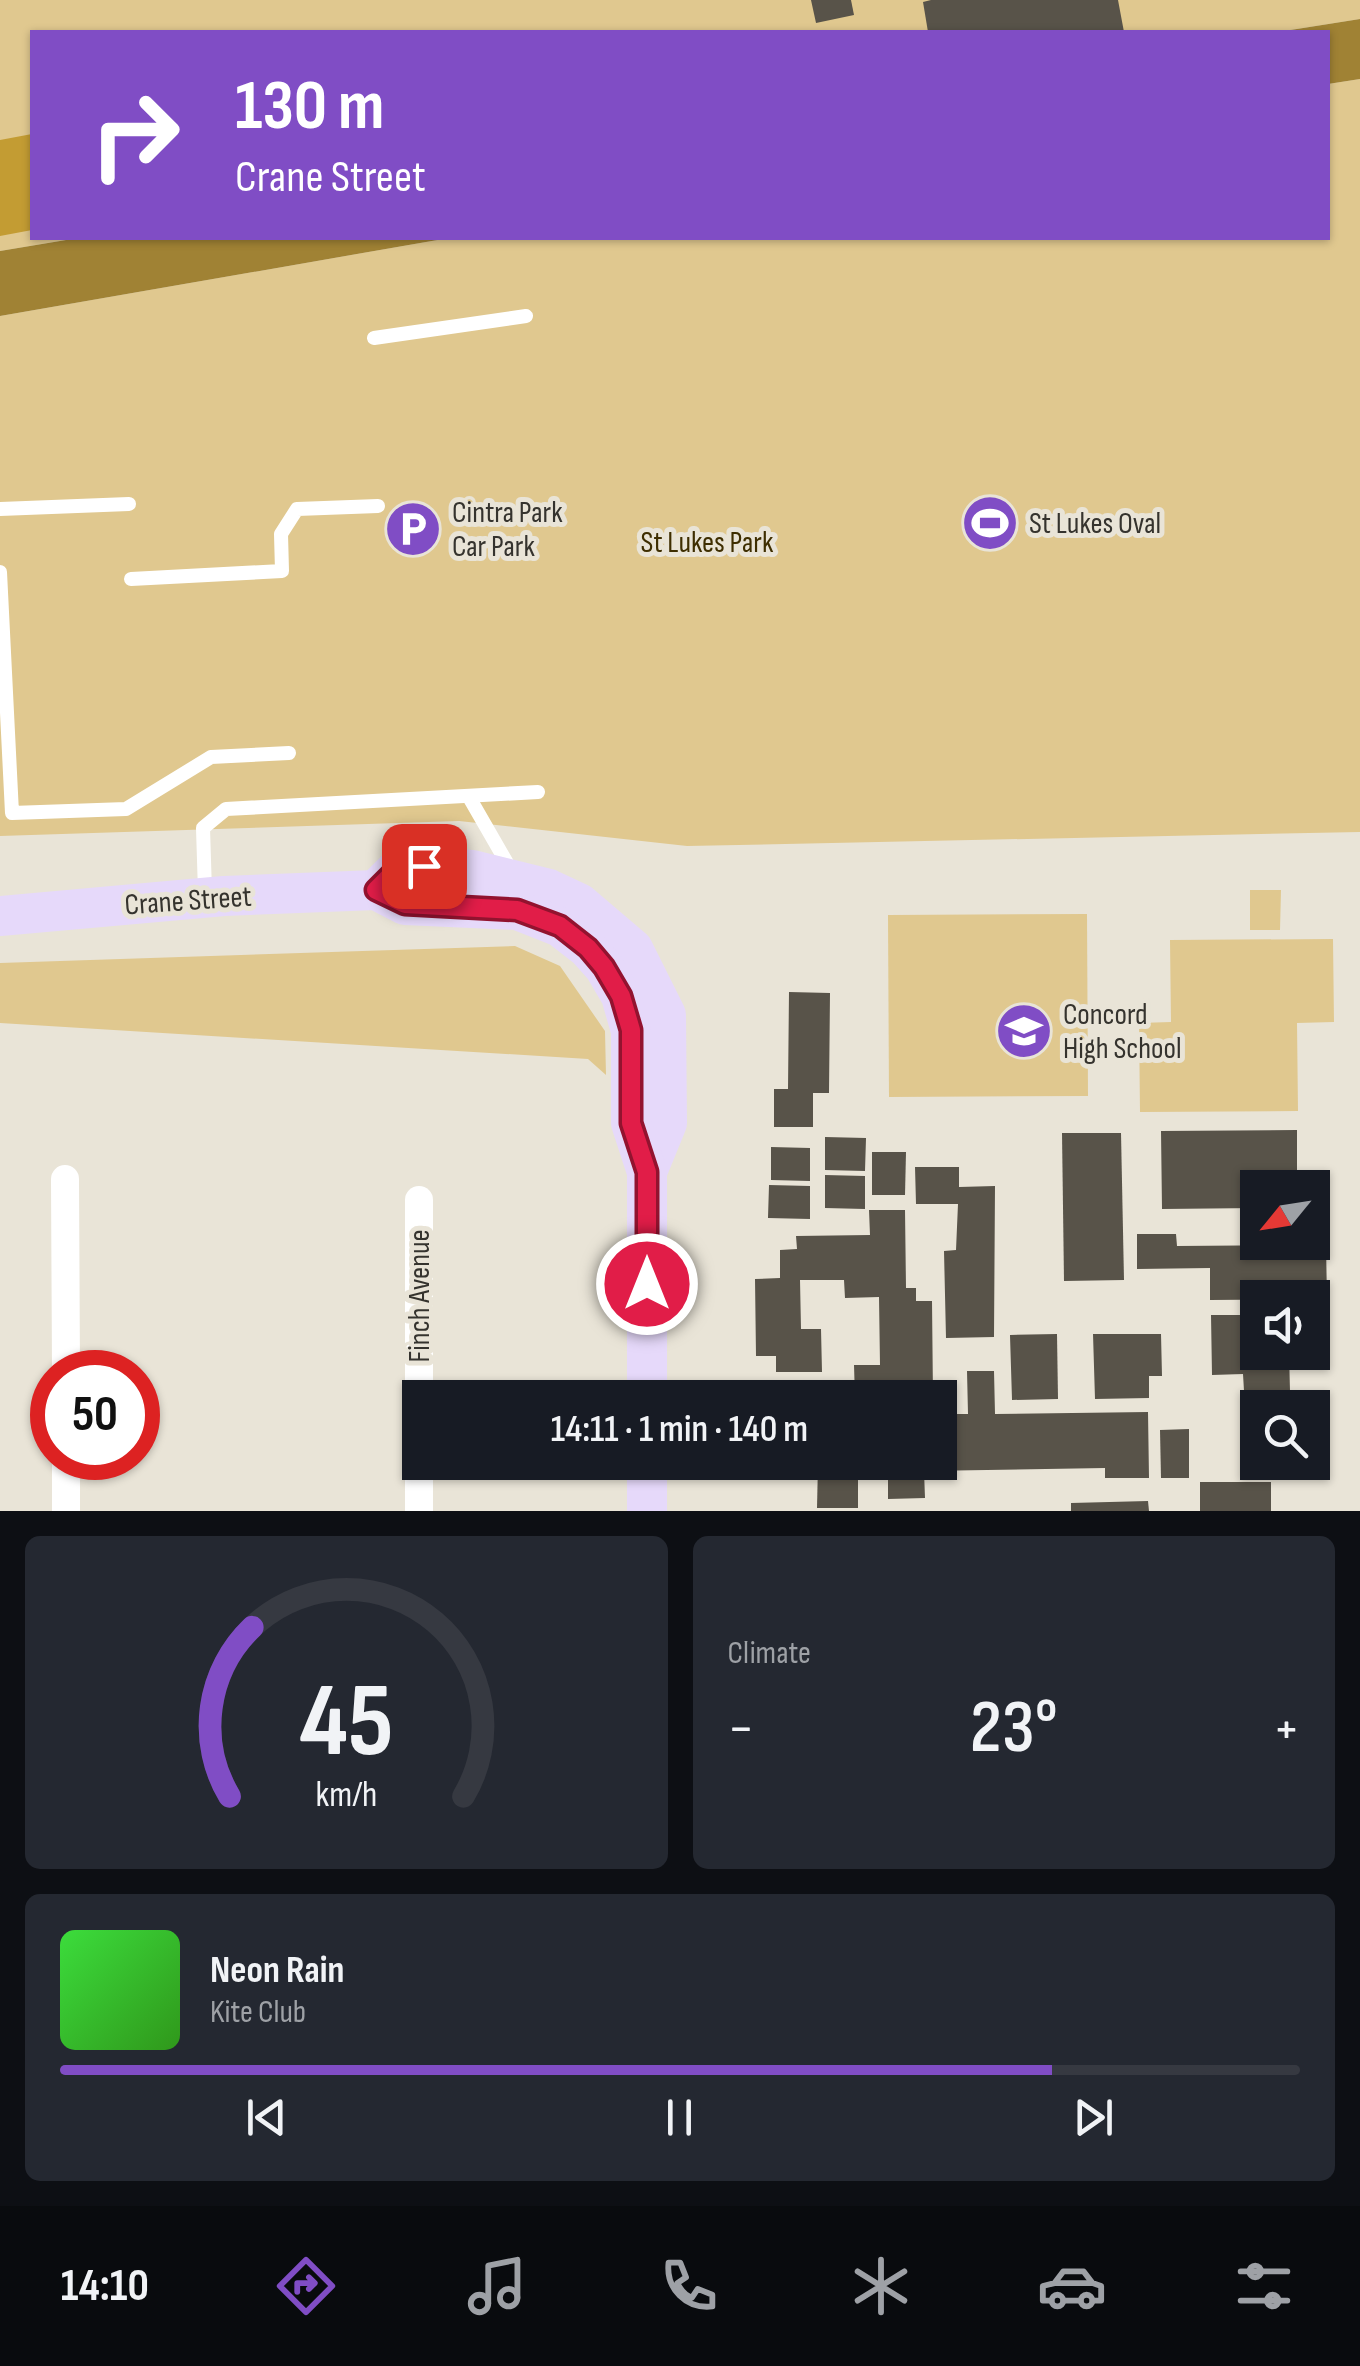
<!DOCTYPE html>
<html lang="en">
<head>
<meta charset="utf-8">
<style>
	:root { --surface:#171b24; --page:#242831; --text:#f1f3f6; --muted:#9ea1a6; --line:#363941; --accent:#804dc5 }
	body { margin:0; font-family:"Sofia Sans Condensed",sans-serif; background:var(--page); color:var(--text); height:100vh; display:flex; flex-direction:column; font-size:38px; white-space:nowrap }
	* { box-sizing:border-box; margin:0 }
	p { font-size:32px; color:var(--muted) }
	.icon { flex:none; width:55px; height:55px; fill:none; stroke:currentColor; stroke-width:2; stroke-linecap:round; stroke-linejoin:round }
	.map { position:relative; height:1511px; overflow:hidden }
	.details { display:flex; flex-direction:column; gap:25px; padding:25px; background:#0d0f14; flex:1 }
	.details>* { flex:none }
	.top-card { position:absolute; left:30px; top:30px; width:1300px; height:210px; border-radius:0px; box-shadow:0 2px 8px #0004; background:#804dc5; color:#fff; overflow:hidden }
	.needle { width:65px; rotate:240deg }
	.tools { position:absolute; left:1240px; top:1170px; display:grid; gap:20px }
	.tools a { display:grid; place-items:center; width:90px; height:90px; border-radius:0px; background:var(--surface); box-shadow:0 2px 8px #0004; font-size:50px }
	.speed { position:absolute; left:30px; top:1350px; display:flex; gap:20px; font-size:50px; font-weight:700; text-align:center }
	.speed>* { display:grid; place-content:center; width:130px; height:130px; border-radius:50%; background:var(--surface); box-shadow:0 2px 8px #0004; line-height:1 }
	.speed .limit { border:15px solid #d22; background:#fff; color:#111 }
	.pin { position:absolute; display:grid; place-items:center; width:85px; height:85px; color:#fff; margin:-42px; border-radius:20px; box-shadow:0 5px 15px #0006 }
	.me { position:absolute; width:110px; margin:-55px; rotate:0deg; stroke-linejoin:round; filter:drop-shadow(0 0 8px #0008) }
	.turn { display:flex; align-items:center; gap:35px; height:210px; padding:0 40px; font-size:45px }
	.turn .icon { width:130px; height:130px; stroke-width:2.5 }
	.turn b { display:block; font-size:70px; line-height:85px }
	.big { font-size:75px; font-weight:600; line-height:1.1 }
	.details .tile { flex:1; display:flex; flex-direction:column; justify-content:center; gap:15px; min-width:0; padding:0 35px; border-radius:15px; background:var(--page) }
	.details .dial { align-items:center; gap:0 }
	.dial svg { height:260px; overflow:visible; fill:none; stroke:var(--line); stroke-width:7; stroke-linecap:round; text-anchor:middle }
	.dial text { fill:var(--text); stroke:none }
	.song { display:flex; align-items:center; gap:30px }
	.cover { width:120px; height:120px; border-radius:15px; background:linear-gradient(135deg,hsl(120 70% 55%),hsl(110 70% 35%)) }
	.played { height:10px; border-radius:5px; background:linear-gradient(90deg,var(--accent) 80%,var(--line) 80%) }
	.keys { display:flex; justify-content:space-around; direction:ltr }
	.heat { display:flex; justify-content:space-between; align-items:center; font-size:55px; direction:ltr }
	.details .tiles { flex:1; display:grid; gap:25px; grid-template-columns:1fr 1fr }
	.tile:last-child { grid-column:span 2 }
	.trip { position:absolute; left:402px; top:1380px; width:555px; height:100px; border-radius:0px; background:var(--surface); box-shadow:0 2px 8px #0004; font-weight:600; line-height:100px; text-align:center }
	.menu { display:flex; height:160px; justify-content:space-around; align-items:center; background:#090b0e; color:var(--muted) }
	.menu .icon { width:70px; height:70px }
	.menu .selected { color:var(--accent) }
	.menu b { font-size:45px; color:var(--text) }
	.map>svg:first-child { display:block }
	.green { fill:#e0c88f }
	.forest { fill:#c39c33 }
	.water { fill:#a08234 }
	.building { fill:#585349 }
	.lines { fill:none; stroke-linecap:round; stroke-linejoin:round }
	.service { stroke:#fff; stroke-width:14 }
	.minor { stroke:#fff; stroke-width:28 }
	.secondary { stroke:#e6d9fa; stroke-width:40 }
	.route-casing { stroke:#92132f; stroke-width:25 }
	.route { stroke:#e11d48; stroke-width:18 }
	.labels { text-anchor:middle; stroke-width:10; stroke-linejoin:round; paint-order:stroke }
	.poi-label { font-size:30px; fill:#35332e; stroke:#e9e4d7; text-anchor:start }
	.park-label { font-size:30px; fill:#3e2e01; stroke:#e9e4d7 }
	.street-label { font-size:30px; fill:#35332e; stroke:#e9e4d7 }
</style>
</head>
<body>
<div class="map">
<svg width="1360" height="1511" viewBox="0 0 1360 1511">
	<rect width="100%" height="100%" fill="#e9e4d7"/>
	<!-- green -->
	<g class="green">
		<polygon points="0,0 1360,0 1360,19 1278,32 32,32 32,238 78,238 0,251"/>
		<polygon points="1360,79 1360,832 687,846 459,821 0,836 0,316 449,238 1328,238 1328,84"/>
		<polygon points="1250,890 1281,890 1280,930 1250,930"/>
		<polygon points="1087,914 1088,1096 889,1097 888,915"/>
		<polygon points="1333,939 1334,1022 1297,1023 1298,1111 1140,1112 1139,1023 1171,1022 1170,940"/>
		<polygon points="515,946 560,966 605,1031 606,1075 588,1059 0,1023 0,963"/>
	</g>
	<!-- forest -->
	<polygon class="forest" points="32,134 32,230 0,236 0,140"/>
	<!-- water -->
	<g class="water">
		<polygon points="1360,19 1360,79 1328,84 1328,32 1278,32"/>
		<polygon points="78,238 449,238 0,316 0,251"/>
	</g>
	<!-- building -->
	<g class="building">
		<polygon points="811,0 851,0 854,15 816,23"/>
		<polygon points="931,0 1118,0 1124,32 928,32 923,2"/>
		<polygon points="789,992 830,993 829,1093 813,1093 813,1127 774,1127 774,1089 788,1089"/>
		<polygon points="1297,1130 1297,1188 1258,1188 1258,1208 1162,1209 1161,1131"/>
		<polygon points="1062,1133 1121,1133 1124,1280 1064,1281"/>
		<polygon points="825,1137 866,1138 865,1171 825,1170"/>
		<polygon points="771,1147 810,1148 810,1181 771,1180"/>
		<polygon points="872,1152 906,1152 905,1195 872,1195"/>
		<polygon points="915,1167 959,1167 959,1187 995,1186 994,1337 946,1338 944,1251 956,1250 958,1204 916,1204"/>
		<polygon points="825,1175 865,1176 865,1209 825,1208"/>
		<polygon points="769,1185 810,1186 810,1219 768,1218"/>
		<polygon points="869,1210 905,1210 906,1288 916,1288 916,1301 932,1301 933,1398 855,1398 854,1365 880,1365 879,1297 845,1298 844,1280 800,1280 801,1329 821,1329 822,1372 776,1372 776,1356 756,1356 755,1279 780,1278 780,1250 797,1249 796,1236 870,1235"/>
		<polygon points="1137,1234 1176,1234 1177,1246 1326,1245 1327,1299 1210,1300 1210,1268 1137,1269"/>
		<polygon points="1211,1315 1258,1315 1258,1352 1289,1352 1290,1391 1244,1391 1243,1374 1212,1375"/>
		<polygon points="1057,1334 1058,1399 1012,1400 1010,1335"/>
		<polygon points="1093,1334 1161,1334 1162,1376 1149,1376 1149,1398 1095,1399"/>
		<polygon points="967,1371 994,1371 995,1414 1148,1412 1149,1478 1105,1478 1105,1468 924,1471 925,1498 888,1499 888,1462 940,1462 940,1414 968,1414"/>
		<polygon points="1189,1429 1189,1478 1161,1478 1160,1430"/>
		<polygon points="818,1463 858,1463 858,1508 817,1508"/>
		<rect x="1200" y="1482" width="71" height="29"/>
		<polygon points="1148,1501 1149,1511 1071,1511 1071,1503"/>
	</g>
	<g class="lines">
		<!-- service -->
		<g class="service">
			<polyline points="374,338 526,316"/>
			<polyline points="0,509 129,504"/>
			<polyline points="0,572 12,813 126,809 211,757 289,753"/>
			<polyline points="131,579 282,571 281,534 297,509 378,506"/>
			<polyline points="469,797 511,870"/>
			<polyline points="205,892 203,828 226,809 538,792"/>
		</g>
		<!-- minor -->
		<g class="minor">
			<polyline points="65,1179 66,1372"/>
			<polyline points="419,1200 419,1511"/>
			<polyline points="66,1458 66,1511"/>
		</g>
		<!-- secondary -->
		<g class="secondary">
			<polyline points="376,890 401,865 472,870 549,889 579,903 633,949 666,1015 667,1123 647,1172"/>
			<polyline points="0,916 224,896 376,890 405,905 517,910 560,927 587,948 604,967 621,996 631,1031 631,1123 647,1172 647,1398"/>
			<polyline points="647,1511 647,1462"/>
		</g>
	</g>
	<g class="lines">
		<!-- route casing -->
		<g class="route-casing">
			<polyline id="route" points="424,866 401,865 376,890 405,904 517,910 560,926 588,948 604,967 621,996 631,1030 631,1123 647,1172 647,1284"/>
		</g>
		<!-- route -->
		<use href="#route" class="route"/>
	</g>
	<!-- icons -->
	<defs>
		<g id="stadium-disc" transform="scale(2.875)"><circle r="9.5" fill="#804dc5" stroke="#e9e4d7"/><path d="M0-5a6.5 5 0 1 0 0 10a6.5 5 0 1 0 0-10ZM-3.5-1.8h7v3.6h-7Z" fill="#fff"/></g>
		<g id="parking-disc" transform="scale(2.875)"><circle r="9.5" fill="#804dc5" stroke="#e9e4d7"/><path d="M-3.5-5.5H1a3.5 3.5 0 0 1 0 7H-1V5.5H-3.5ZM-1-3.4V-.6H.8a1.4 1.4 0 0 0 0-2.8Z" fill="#fff"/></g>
		<g id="school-disc" transform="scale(2.875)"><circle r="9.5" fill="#804dc5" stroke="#e9e4d7"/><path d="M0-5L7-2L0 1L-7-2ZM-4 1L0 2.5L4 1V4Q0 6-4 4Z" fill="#fff"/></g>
	</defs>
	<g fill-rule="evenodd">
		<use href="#stadium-disc" x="990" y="523"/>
		<use href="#parking-disc" x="413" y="529"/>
		<use href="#school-disc" x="1024" y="1031"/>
	</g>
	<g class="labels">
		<!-- poi labels -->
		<g class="poi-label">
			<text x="452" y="522">Cintra Park<tspan x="452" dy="34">Car Park</tspan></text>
			<text x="1029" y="533">St Lukes Oval</text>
			<text x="1063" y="1024">Concord<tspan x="1063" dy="34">High School</tspan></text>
		</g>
		<!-- park labels -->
		<g class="park-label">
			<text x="707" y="552">St Lukes Park</text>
		</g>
		<!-- street labels -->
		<g class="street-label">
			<text transform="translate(188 900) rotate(-4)" y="10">Crane Street</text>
			<text transform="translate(419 1296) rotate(-90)" y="10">Finch Avenue</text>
		</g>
	</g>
</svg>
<div class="tools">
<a><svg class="needle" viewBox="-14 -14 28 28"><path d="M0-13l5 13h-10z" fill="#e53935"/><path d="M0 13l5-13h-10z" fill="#9ea1a6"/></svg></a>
<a><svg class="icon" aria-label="sound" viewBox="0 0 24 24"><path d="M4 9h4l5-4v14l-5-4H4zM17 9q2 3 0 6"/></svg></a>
<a><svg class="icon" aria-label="search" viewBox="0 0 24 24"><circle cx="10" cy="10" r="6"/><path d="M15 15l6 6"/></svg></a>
</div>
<div class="speed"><div class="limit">50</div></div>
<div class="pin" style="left:424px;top:866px;background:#d93025"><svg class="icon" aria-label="arrive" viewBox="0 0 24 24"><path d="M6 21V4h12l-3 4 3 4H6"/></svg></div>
<svg class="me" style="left:647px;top:1284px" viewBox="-20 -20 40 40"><circle r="17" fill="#e11d48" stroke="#fff" stroke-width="3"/><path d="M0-11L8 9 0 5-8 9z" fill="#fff"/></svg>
<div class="trip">14:11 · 1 min · 140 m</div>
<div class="top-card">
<div class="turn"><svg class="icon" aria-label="right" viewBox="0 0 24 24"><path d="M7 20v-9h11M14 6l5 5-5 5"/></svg><div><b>130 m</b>Crane Street</div></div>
</div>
</div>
<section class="details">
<div class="tiles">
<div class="tile dial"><svg viewBox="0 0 100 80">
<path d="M14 69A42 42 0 1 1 86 69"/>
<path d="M14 69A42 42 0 0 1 21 17" stroke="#804dc5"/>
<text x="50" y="56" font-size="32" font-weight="700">45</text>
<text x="50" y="72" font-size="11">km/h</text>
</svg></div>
<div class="tile"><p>Climate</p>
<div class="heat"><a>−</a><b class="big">23°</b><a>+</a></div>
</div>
<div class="tile">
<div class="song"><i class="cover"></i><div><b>Neon Rain</b><p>Kite Club</p></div></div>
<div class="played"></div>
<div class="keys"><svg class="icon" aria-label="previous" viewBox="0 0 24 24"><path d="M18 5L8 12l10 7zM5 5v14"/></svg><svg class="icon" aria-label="pause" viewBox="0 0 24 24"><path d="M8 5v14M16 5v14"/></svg><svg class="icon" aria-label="next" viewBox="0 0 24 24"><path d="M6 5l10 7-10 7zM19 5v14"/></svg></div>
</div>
</div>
</section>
<nav class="menu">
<b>14:10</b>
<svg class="icon selected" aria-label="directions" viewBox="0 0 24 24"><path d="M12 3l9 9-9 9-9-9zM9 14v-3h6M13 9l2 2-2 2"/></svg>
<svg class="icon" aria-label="music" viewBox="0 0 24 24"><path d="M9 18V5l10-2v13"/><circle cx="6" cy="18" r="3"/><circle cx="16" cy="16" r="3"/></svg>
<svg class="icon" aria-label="phone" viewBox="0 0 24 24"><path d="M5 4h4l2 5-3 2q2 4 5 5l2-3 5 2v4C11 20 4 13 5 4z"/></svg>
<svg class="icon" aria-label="climate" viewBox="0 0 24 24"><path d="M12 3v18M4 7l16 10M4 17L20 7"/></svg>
<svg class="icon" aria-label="car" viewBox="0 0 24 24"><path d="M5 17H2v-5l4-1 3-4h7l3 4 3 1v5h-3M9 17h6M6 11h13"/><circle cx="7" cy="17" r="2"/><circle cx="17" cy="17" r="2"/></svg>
<svg class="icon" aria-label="filters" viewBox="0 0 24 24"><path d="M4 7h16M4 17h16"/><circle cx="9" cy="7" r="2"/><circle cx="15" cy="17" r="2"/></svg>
</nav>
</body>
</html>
